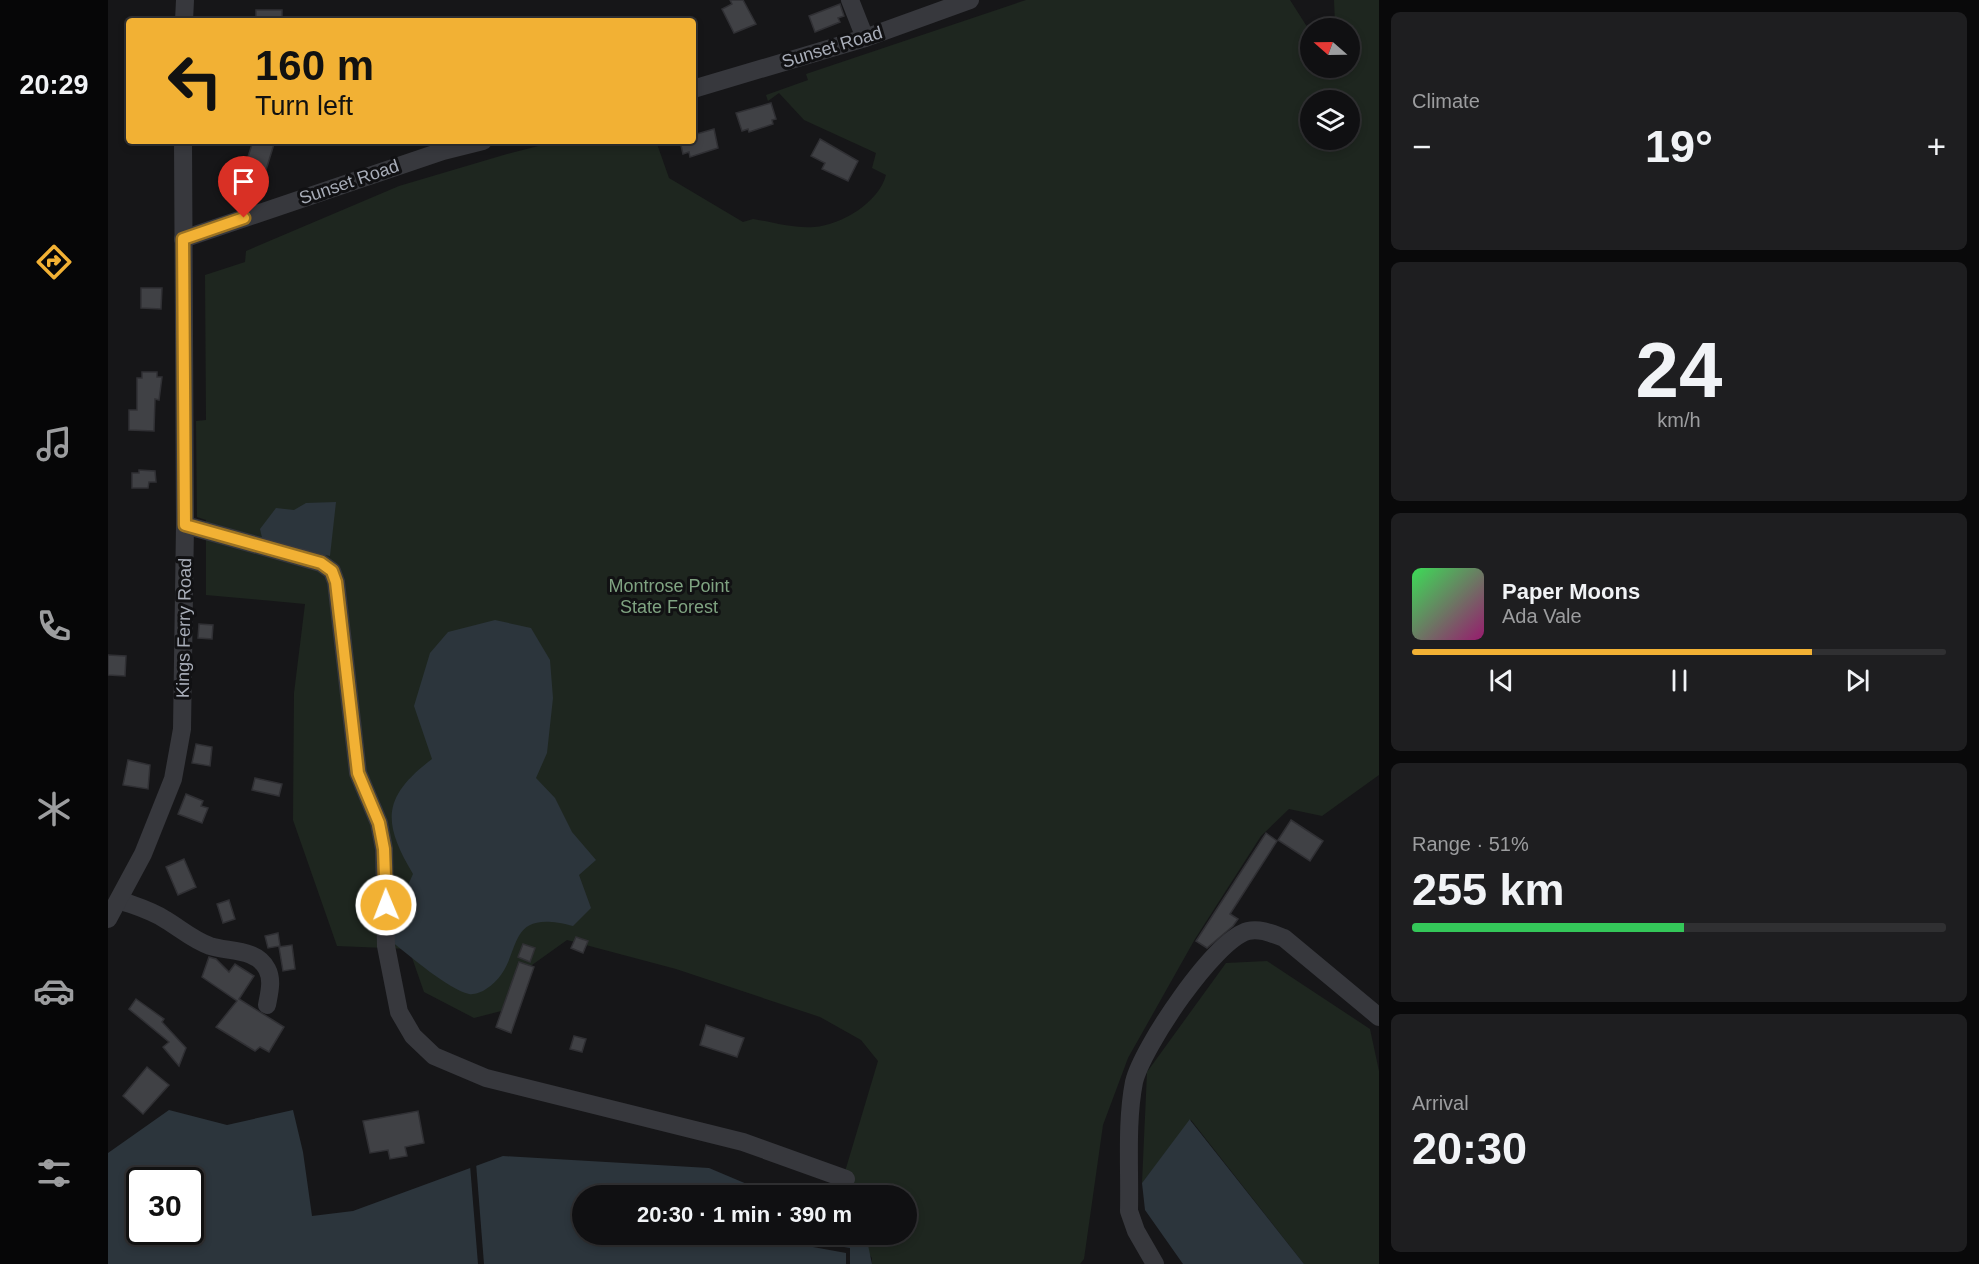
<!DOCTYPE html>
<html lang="en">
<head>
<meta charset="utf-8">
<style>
	:root { --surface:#101012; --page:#1e1e20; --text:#f1f3f6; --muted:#9c9d9f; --line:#303032; --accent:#f2b134 }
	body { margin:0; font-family:Arial,sans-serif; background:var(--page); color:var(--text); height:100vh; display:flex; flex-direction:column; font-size:22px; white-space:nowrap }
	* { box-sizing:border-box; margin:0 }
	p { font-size:20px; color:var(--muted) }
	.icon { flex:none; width:33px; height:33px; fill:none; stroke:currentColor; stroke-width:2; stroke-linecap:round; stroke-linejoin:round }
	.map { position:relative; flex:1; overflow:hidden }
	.drawer { display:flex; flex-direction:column; gap:12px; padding:12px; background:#09090a; width:600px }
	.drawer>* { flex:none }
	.top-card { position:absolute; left:18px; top:18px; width:570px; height:126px; border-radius:6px; box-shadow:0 3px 9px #0003,0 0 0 2px var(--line); background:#f2b134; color:#111; overflow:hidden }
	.needle { width:39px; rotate:290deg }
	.controls { position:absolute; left:1192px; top:18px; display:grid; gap:12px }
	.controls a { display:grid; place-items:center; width:60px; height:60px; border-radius:50%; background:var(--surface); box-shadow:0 3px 9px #0003,0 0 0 2px var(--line); font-size:30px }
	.speed { position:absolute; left:18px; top:1167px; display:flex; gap:12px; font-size:30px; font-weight:700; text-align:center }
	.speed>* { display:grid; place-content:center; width:78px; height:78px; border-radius:50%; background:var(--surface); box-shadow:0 3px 9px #0003,0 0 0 2px var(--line); line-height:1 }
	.speed .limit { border:3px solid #111; border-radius:9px; background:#fff; color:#111 }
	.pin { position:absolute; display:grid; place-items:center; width:51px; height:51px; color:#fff; margin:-62px -26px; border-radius:50% 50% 50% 0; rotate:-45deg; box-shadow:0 0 6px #0007 }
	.pin .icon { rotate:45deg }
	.me { position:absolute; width:66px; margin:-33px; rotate:359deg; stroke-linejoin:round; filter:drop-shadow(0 0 4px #0008) }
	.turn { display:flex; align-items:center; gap:21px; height:126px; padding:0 30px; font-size:27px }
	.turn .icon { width:78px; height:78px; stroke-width:2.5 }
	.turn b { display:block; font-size:42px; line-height:51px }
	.big { font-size:45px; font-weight:800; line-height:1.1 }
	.drawer .widget { flex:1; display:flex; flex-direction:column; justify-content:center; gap:9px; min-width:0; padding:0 21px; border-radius:9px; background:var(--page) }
	.drawer .dial { align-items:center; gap:0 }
	.dial b { font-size:78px; line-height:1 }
	.song { display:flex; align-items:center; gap:18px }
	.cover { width:72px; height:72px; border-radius:9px; background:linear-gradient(135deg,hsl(130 70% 55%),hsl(320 70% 35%)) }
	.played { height:6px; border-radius:3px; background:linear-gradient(90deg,var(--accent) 75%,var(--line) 75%) }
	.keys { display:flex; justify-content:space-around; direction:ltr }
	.heat { display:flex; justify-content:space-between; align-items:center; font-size:33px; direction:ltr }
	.charge { height:9px; border-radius:4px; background:linear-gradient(90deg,#34c759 51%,var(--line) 0) }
	.trip { position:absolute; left:464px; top:1185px; width:345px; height:60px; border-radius:30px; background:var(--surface); box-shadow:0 3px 9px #0003,0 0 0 2px var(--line); font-weight:800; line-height:60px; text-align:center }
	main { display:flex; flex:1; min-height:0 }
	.dock { display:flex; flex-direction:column; width:108px; justify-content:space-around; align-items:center; background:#060607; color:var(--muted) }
	.dock .icon { width:42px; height:42px }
	.dock .selected { color:var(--accent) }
	.dock b { font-size:27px; color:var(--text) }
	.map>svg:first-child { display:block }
	.green { fill:#1e261f; fill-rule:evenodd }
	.water { fill:#2c353c; fill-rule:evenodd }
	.pier { fill:#161618 }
	.building { fill:#404145; stroke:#303034; stroke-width:1.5 }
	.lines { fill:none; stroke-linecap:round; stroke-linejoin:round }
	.minor { stroke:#37383d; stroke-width:18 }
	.route-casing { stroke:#9d7322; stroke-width:15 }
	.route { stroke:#f2b134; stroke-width:10 }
	.labels { text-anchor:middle; stroke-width:6; stroke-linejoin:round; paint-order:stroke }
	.street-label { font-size:18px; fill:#a8adb8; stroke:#111113 }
	.park-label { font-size:18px; fill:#7fa381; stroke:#111113 }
</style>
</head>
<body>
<main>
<nav class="dock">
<b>20:29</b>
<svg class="icon selected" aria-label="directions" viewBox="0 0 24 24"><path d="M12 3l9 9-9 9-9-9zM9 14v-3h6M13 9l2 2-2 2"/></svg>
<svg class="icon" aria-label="music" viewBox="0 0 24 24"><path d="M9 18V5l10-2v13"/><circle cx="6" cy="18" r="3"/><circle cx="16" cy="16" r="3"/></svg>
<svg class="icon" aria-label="phone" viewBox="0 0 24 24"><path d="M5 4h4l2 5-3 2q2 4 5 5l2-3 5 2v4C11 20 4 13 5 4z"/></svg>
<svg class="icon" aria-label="climate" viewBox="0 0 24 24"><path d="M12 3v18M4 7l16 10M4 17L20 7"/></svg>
<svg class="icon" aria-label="car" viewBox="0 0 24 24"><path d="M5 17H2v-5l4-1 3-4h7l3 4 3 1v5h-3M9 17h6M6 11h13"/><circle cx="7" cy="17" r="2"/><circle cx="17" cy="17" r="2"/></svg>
<svg class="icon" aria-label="filters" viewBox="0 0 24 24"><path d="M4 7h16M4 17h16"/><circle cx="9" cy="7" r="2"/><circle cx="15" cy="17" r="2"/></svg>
</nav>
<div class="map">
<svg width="1271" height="1264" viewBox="0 0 1271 1264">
	<rect width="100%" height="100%" fill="#161618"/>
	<!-- green -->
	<g class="green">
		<path d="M918,0h264l21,33v35h39v-40h-27l12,-4 -1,-24h45v775l-57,41 -33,-7 -28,27 -66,103 -67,119 -25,67 -19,134 -4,5h-208v-6l-18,-23 52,-1v-38l-68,-1 40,-134 -17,-21 -41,-23 -144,-48 -109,-29 -42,30 -16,39 -35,9 -50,-26 -15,-43 -72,-3 -44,-126 1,-127 11,-89 -99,-9v-75l-9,-3 -1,-96 10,-1 -1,-145 40,-13 1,-11 153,-65 108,-32 51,-13h98l13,37 74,44 10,-3c19,3 42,10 61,8 28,-2 65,-25 72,-52l-14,-7 4,-15 -72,-33 -25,-27 -11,8 -2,-6 42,-15 -2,-6zM1203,100h39v40h-39z"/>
		<polygon points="1159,961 1262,1029 1271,1071 1271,1264 1196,1264 1083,1120 1034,1183 1039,1072 1118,963"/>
	</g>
	<!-- water -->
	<g class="water">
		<polygon points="228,502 222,556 155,542 152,529 168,508 186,510 198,503"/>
		<path d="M387,620l36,8 19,32 3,38 -6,55 -11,25 19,20 17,34 24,28 -17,15 12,33 -18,18c-76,-20 -45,37 -87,63 -4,3 -12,6 -17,5 -21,-5 -59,-38 -77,-52l2,-26 19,-42c-31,-52 -31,-77 19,-115l-18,-53 16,-53 18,-21z"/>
		<path d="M61,1110l58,15 66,-15 10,42 9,64 41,-5 150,-55 206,12 64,27 -191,1v38l275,1 11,10 4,19h-764v-111zM32,1180h50v52h-50z"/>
		<polygon points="1082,1119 1082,1120 1196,1264 1075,1264 1037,1210 1034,1183"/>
	</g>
	<!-- pier -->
	<g class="pier">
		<polygon points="368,1163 376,1264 370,1264 362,1165"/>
		<polygon points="717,1235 721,1235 718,1244 742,1248 742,1264 738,1264 738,1253 705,1247 706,1241 715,1243"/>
	</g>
	<!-- building -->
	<g class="building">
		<polygon points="622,0 635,0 648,24 626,33 614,9 624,4"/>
		<polygon points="732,4 736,16 730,18 732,22 707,32 701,16"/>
		<rect x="148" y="10" width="26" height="11"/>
		<polygon points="663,103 668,119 664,120 665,124 641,132 640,129 634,131 628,113"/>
		<polygon points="606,129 610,148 582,157 581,152 575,154 572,141 585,141 585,135"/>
		<polygon points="712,139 750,161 740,181 714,169 717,163 703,156"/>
		<polygon points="145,141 166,144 158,170 138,163"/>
		<polygon points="33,288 54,288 53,309 33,308"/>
		<polygon points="34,372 49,372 49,377 54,377 51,400 47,399 46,431 21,430 21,410 29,410 29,378 34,378"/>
		<polygon points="31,470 47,471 48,482 41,482 40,488 24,488 24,473 31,473"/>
		<polygon points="91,624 105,625 104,639 90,638"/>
		<polygon points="0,655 18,656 17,676 0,675"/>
		<polygon points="88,744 104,747 102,766 84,763"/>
		<polygon points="20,760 42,765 40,789 15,785"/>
		<polygon points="147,778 174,784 171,796 144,790"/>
		<polygon points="78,794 95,801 93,806 100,808 94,823 70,814"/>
		<polygon points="1183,820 1215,841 1202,861 1170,840"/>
		<polygon points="1158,833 1169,841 1122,914 1130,919 1125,926 1099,948 1088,941"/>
		<polygon points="76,859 88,887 70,895 58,867"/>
		<polygon points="121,900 127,919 115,923 109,904"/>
		<polygon points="170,933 172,946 160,948 157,936"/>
		<polygon points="468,937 480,941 475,953 463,948"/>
		<polygon points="415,944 427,948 422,962 410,957"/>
		<polygon points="184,945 187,969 175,971 171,947"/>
		<polygon points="101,957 108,959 121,972 127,964 146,976 131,999 176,1027 161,1052 152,1047 147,1051 108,1027 129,1001 94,977"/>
		<polygon points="411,962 426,967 403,1033 388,1027"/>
		<polygon points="28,999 56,1019 54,1022 78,1048 71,1066 55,1047 61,1042 21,1009"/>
		<polygon points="598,1025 636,1038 629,1057 592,1045"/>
		<polygon points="466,1036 478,1039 474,1052 462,1049"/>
		<polygon points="39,1067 61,1085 35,1114 15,1096"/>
		<polygon points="310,1111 316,1143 297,1147 299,1156 282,1159 280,1150 262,1153 255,1121"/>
	</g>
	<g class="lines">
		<!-- minor -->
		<g class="minor">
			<polyline points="742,0 757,38"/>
			<polyline points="76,21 77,0"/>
			<polyline points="585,89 757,38 862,0"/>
			<polyline points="75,239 335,151 375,141"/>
			<polyline points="77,525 213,563 224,571 228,582 250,773 271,823 276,849 278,946 291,1012 305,1036 326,1056 378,1078 635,1142 738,1179"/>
			<path d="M11,900c16,6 32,10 47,20 15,9 27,20 44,26 19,6 46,2 57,23 6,11 2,25 0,36"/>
			<polyline points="0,919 35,854 65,779 74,729 77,525 75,141"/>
			<path d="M1047,1264l-19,-33 -7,-20c1,-42 -3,-88 5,-129 8,-34 80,-142 114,-151 12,-3 25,3 36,7l95,79"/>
		</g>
	</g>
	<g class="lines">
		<!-- route casing -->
		<g class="route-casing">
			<polyline id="route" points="136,218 75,239 77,525 213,563 224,571 228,582 250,773 271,823 276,849 278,905"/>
		</g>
		<!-- route -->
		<use href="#route" class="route"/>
	</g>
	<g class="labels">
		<!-- street labels -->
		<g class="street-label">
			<text transform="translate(724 47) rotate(-17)" y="6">Sunset Road</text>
			<text transform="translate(241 182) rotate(-19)" y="6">Sunset Road</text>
			<text transform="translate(76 628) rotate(-89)" y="6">Kings Ferry Road</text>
		</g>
		<!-- park labels -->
		<g class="park-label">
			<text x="561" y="592">Montrose Point<tspan x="561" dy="21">State Forest</tspan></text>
		</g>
	</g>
</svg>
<div class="controls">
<a><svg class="needle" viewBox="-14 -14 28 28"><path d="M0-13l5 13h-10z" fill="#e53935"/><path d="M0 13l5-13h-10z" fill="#9c9d9f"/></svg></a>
<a><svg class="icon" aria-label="layers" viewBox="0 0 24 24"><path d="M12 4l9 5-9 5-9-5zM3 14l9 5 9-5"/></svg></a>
</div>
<div class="speed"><div class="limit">30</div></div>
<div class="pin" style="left:136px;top:218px;background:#d93025"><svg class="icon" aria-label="arrive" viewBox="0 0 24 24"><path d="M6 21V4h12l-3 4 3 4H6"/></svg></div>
<svg class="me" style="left:278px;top:905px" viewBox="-20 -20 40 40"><circle r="17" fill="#f2b134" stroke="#fff" stroke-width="3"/><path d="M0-11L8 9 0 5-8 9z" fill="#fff"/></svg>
<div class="trip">20:30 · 1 min · 390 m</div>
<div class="top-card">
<div class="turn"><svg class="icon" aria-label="left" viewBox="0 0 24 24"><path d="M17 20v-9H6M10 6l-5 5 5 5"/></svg><div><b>160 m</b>Turn left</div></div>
</div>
</div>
<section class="drawer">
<div class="widget"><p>Climate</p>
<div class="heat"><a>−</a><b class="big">19°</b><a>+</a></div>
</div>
<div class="widget dial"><b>24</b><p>km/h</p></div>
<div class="widget">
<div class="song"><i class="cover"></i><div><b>Paper Moons</b><p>Ada Vale</p></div></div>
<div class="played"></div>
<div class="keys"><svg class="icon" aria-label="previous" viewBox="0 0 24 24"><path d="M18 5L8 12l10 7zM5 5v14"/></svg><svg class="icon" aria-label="pause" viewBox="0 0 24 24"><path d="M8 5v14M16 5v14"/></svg><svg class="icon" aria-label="next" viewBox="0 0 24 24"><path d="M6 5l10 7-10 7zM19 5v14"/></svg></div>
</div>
<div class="widget"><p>Range · 51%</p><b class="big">255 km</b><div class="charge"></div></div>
<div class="widget"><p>Arrival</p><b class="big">20:30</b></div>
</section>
</main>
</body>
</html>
